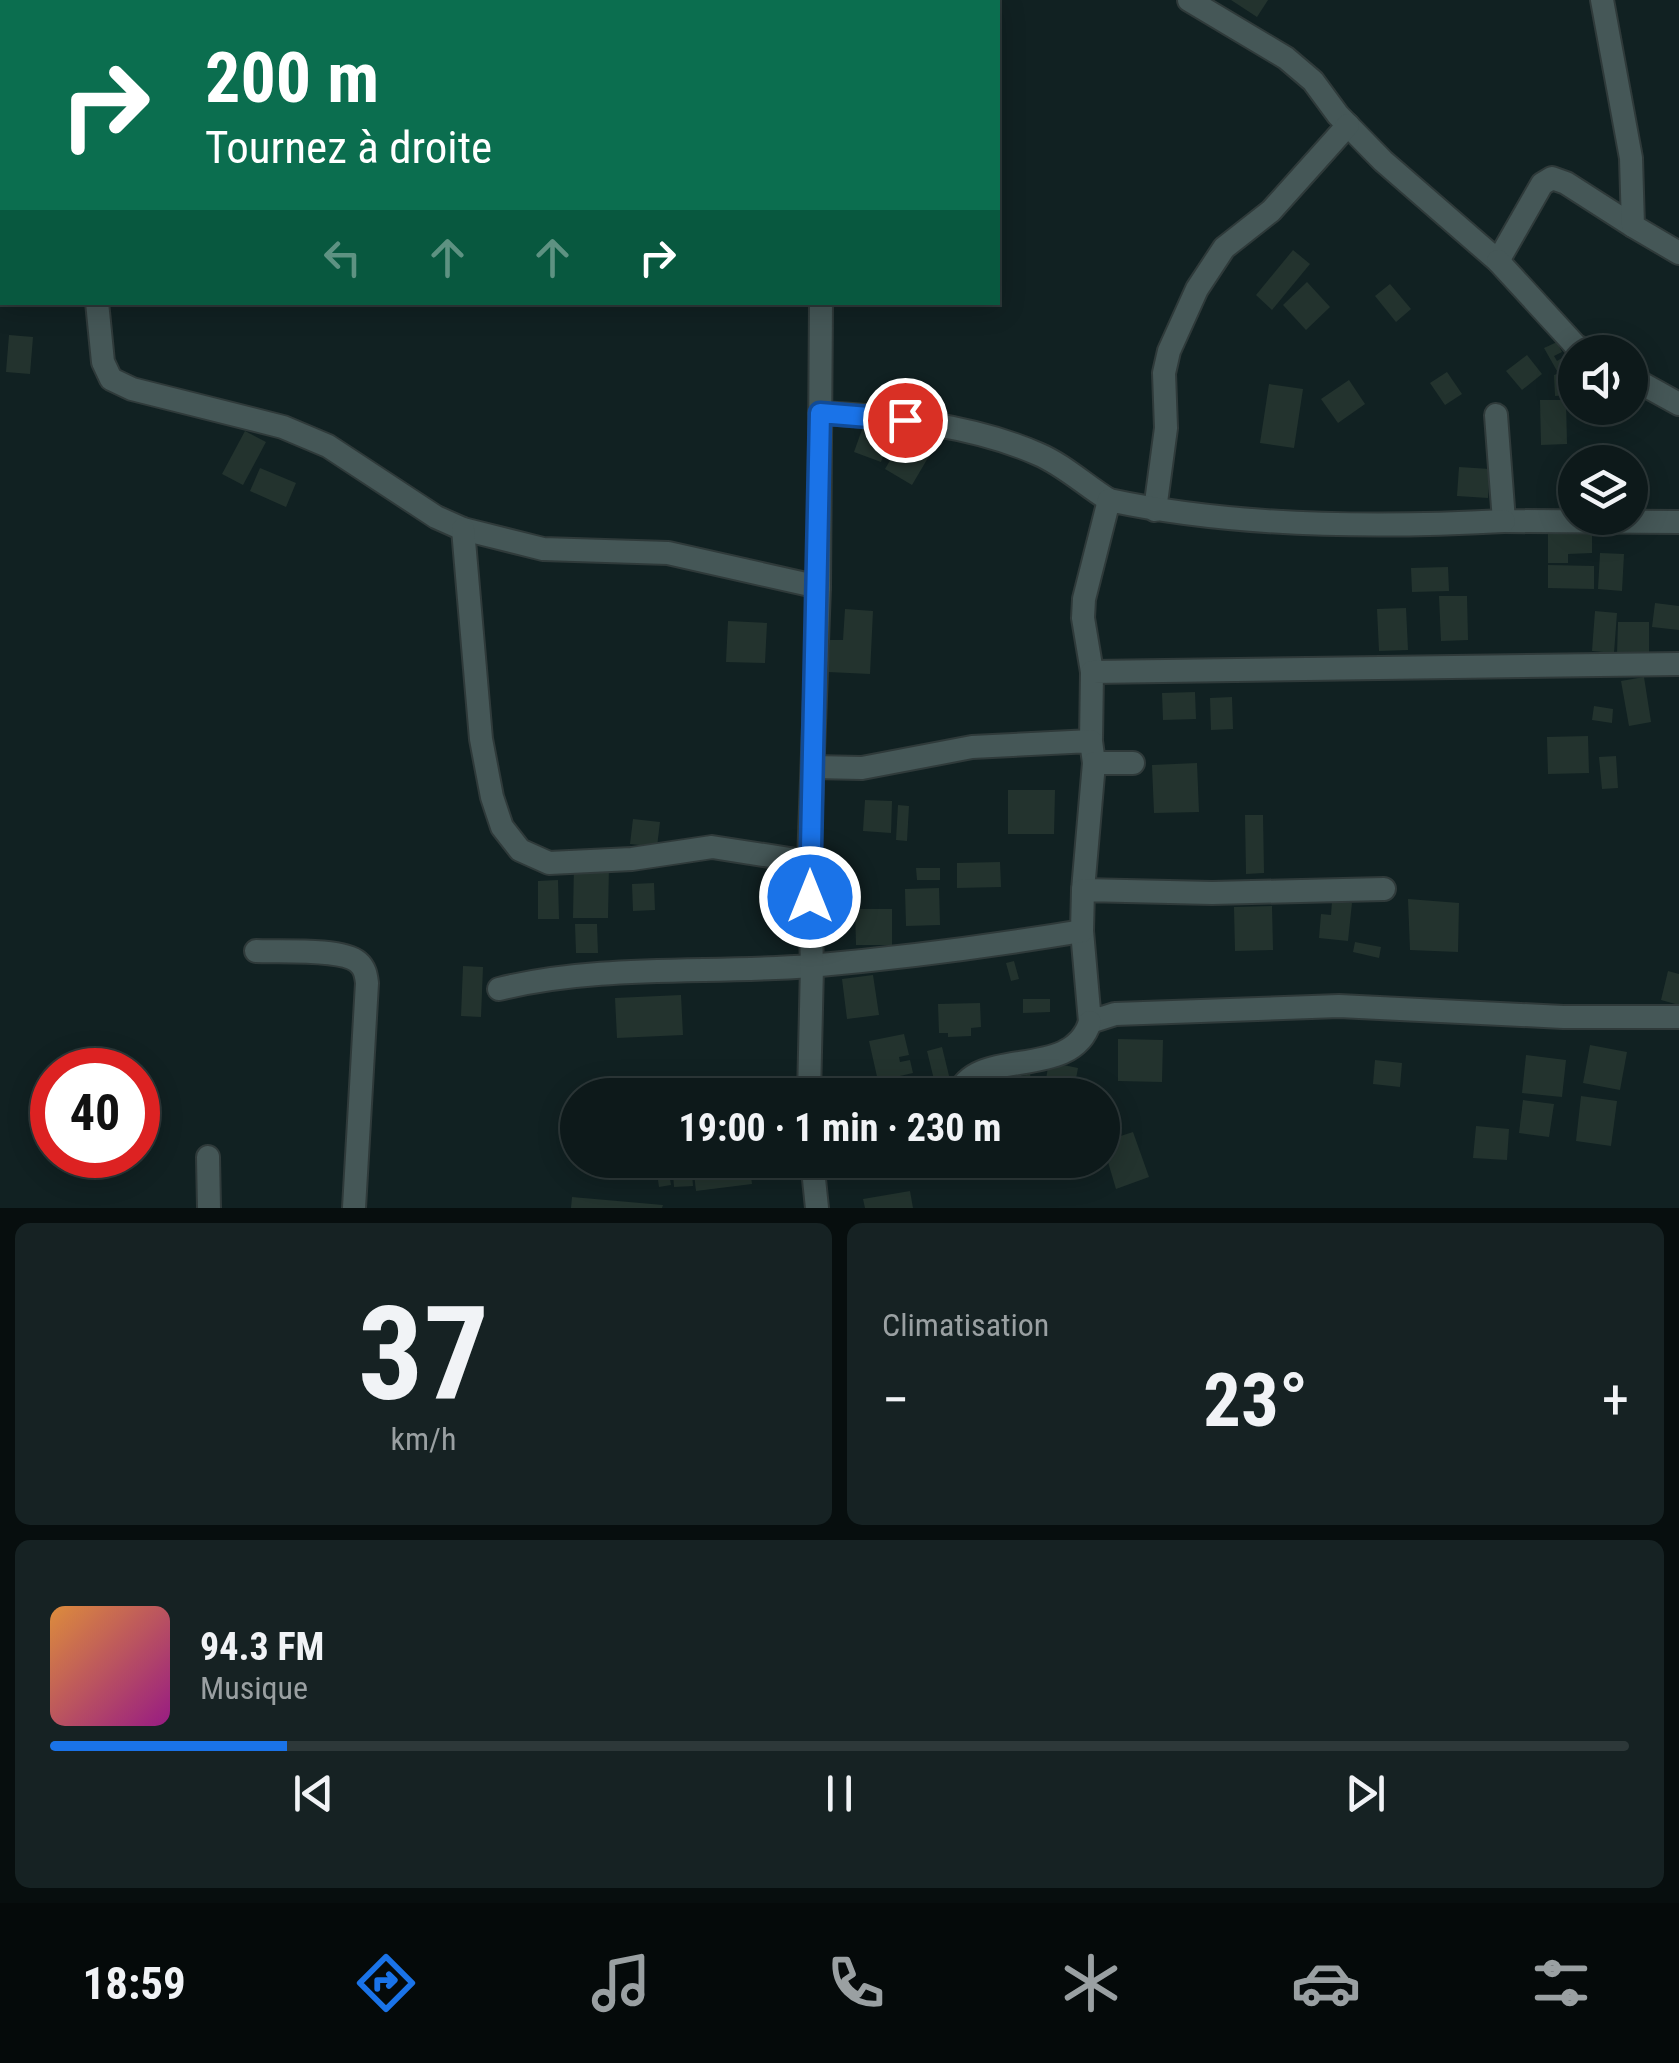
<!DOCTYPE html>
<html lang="fr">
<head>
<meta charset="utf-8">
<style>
	:root { --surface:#0d191a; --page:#162223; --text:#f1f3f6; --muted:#9aa0a2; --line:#2d3839; --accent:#1a73e8 }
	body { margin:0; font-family:"Roboto Condensed",sans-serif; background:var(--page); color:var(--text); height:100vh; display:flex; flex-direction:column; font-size:38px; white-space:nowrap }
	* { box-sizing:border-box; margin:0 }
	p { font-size:32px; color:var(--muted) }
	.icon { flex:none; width:55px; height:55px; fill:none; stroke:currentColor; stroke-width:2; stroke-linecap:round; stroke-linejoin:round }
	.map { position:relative; height:1208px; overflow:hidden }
	.panel { display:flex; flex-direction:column; gap:15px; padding:15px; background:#070e0e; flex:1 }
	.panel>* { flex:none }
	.guide { position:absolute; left:0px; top:0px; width:1000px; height:305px; box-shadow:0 5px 25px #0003,0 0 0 2px var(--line); background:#0b6e4f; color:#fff; overflow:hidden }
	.buttons { position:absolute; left:1558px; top:335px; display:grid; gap:20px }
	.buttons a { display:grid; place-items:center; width:90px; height:90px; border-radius:50%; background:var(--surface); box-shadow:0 5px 25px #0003,0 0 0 2px var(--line); font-size:50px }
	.speed { position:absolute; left:30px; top:1048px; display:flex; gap:20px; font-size:50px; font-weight:700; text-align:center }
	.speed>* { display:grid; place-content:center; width:130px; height:130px; border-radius:50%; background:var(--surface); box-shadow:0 5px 25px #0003,0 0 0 2px var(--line); line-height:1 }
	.speed .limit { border:15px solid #d22; background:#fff; color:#111 }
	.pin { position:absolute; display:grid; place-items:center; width:85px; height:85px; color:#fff; margin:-42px; border:5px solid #fff; border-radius:50%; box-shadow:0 2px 10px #0007 }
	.me { position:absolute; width:110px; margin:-55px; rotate:0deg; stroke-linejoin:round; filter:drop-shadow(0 0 8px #0008) }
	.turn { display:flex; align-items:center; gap:35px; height:210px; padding:0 40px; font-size:45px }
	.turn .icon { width:130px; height:130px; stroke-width:2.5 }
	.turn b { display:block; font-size:70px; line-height:85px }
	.lanes { display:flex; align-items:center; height:95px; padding:0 40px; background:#0003; justify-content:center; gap:50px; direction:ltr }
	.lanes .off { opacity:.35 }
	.big { font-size:75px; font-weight:700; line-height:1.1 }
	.panel .widget { flex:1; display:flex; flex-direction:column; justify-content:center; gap:15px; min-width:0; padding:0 35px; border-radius:15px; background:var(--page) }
	.panel .dial { align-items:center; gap:0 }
	.dial b { font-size:130px; line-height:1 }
	.song { display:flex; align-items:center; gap:30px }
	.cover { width:120px; height:120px; border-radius:15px; background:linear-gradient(135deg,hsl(30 70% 55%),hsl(310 70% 35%)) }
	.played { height:10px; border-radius:5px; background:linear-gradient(90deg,var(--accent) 15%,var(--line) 15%) }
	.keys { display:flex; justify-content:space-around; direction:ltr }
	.heat { display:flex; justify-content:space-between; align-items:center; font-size:55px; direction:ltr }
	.panel .tiles { flex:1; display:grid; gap:15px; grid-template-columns:1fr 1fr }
	.widget:last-child { grid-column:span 2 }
	.trip { position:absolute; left:560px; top:1078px; width:560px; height:100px; border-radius:50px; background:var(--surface); box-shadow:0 5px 25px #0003,0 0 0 2px var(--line); font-weight:700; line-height:100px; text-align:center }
	.menu { display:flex; height:160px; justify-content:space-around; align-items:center; background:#050a0a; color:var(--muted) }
	.menu .icon { width:70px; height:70px }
	.menu .selected { color:var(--accent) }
	.menu b { font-size:45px; color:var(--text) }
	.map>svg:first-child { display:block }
	.building { fill:#23332e }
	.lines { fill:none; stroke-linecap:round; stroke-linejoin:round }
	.minor-casing { stroke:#2f3a3a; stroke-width:26 }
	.minor { stroke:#455757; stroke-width:22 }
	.route-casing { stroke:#114b97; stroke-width:25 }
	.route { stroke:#1a73e8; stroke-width:18 }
</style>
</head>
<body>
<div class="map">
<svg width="1679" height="1208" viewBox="0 0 1679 1208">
	<rect width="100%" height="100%" fill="#112122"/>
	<!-- building -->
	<g class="building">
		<polygon points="1231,0 1268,0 1257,17"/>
		<polygon points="1293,250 1310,264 1272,310 1256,295"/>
		<polygon points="1307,282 1330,307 1306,330 1283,305"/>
		<polygon points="1390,284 1411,309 1396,322 1375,296"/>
		<polygon points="9,335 33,337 30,374 6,372"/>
		<polygon points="1557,342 1562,352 1554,356 1557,361 1565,356 1569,364 1557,371 1544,348"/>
		<polygon points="1527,355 1542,374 1522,390 1506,371"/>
		<polygon points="1447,372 1462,394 1445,405 1430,383"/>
		<polygon points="1557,374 1569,374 1570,395 1555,396 1554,375"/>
		<polygon points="1349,380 1365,404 1338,423 1321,399"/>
		<polygon points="1269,384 1303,389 1294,448 1260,443"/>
		<polygon points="1540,400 1566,400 1567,444 1541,445"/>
		<polygon points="864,424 891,434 881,462 854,452"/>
		<polygon points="245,431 266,442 243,485 222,474"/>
		<polygon points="905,435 932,451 912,485 885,469"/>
		<polygon points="1459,467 1490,469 1488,498 1457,496"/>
		<polygon points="260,468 296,483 286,507 250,491"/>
		<polygon points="1548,532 1592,532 1592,553 1568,554 1568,563 1548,563"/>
		<polygon points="1600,553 1624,554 1622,591 1598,589"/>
		<polygon points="1548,565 1594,566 1594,589 1548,588"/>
		<polygon points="1448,567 1449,591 1412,592 1411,568"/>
		<polygon points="1439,596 1467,596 1468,640 1441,641"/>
		<polygon points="1655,603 1679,606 1679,630 1652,627"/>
		<polygon points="1406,608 1408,650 1379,651 1377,609"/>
		<polygon points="845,609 873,611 870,674 828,672 830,640 843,640"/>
		<polygon points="1595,611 1617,613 1614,653 1592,651"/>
		<polygon points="728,621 767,623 765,663 726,662"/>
		<polygon points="1618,622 1649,622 1649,655 1617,655"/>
		<polygon points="1644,677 1651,722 1629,726 1621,681"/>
		<polygon points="1195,692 1196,719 1163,720 1162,693"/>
		<polygon points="1232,697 1233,729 1211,730 1210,698"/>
		<polygon points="1594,706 1613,709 1612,723 1592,720"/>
		<polygon points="1588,736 1589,773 1548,774 1547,737"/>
		<polygon points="1616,756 1618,788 1602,789 1599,757"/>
		<polygon points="1197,763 1199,812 1154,813 1152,765"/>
		<polygon points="1008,790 1055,790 1054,834 1008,834"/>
		<polygon points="865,800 892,801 891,833 863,831"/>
		<polygon points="898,805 909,806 907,841 896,840"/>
		<polygon points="1245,815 1263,815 1264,873 1246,874"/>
		<polygon points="633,819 660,822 657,847 630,844"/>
		<polygon points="1000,862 1001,887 957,888 957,863"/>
		<polygon points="574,863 609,864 608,918 573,918"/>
		<polygon points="916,868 940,868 940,880 917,880"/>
		<polygon points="558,880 559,919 538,919 538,881"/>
		<polygon points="654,883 655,910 633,911 632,884"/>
		<polygon points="939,888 940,925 906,926 905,889"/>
		<polygon points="1408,899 1459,903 1458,952 1410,950"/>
		<polygon points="1332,901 1352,903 1348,941 1319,938 1321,914 1331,915"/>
		<polygon points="825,902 843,903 841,923 823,921"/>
		<polygon points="1272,906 1273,950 1235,951 1234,907"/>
		<polygon points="855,909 892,909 892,945 856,945"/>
		<polygon points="575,924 597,924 598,953 576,953"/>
		<polygon points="1355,942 1381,947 1379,958 1353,952"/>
		<polygon points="1014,961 1019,979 1011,981 1006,963"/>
		<polygon points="463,966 483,967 481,1017 461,1016"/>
		<polygon points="1668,971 1679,974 1679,1005 1661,1000"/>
		<polygon points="873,975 879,1015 847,1019 842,979"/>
		<polygon points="681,995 683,1035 617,1038 615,998"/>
		<polygon points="1023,999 1050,999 1050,1012 1023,1013"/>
		<polygon points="980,1003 981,1027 971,1028 971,1036 948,1037 948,1033 939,1033 938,1004"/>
		<polygon points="904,1034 909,1055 899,1057 900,1062 910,1060 913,1073 878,1081 869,1041"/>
		<polygon points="1118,1039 1163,1040 1162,1082 1118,1081"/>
		<polygon points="1590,1045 1627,1052 1620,1090 1583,1083"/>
		<polygon points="942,1047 952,1088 937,1092 927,1051"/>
		<polygon points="1526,1055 1566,1060 1562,1097 1522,1093"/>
		<polygon points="1375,1060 1402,1063 1400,1087 1373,1084"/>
		<polygon points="1049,1062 1078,1068 1073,1095 1044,1090"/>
		<polygon points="1030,1074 1033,1090 1020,1093 1017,1077"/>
		<polygon points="759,1078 777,1079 776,1095 759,1095"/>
		<polygon points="1581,1096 1617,1101 1611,1146 1576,1141"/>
		<polygon points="1523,1100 1554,1104 1549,1137 1519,1133"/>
		<polygon points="1476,1126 1509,1129 1507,1160 1473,1158"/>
		<polygon points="1133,1132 1149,1177 1116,1189 1102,1142"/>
		<polygon points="580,1160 641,1160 640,1170 580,1164"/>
		<polygon points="655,1160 667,1160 671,1185 659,1187"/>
		<polygon points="672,1160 691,1160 693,1186 674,1187"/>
		<polygon points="749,1160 752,1184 696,1191 693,1166"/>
		<polygon points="909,1160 939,1160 942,1174 913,1179"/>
		<polygon points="910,1191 913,1208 865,1208 863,1199"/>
		<polygon points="572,1197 663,1205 662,1208 571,1208"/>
	</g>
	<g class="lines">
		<!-- minor casing -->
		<g class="minor-casing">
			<g id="minor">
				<polyline points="820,0 820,2"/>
				<polyline points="1189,0 1286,58 1313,81 1338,115 1383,161 1498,261 1542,184 1552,178 1566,183 1633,226"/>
				<polyline points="1602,0 1631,158 1633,226 1679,253"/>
				<polyline points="0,148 2,150"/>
				<polyline points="1498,261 1575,345 1586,352"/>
				<polyline points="97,302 103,362 111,379 132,389 283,427 328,446 436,517 463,529 543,549 668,553 819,587"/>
				<polyline points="1630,377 1679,404"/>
				<path d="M820,413c69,3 155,13 218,41 26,11 48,32 71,46"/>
				<polyline points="1496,415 1504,521 1679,522"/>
				<polyline points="1155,510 1166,428 1164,373 1169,351 1197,289 1224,248 1271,211 1348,125"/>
				<polyline points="463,529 481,739 492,797 502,827 520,850 549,863 632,859 712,847 809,862"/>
				<path d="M1092,672l-9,-54 1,-19 25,-99c125,27 267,28 395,21"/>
				<polyline points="1091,741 1092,672 1679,664"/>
				<polyline points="813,767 862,768 972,747 1091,741 1094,763"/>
				<polyline points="1083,890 1094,763 1133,763"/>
				<polyline points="1082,931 1090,1022 1115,1014 1339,1006 1563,1017 1679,1017"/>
				<path d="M256,951c24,1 86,-3 102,11 7,6 8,13 9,21l-13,225"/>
				<path d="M499,989c101,-25 208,-15 311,-23 91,-8 182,-20 272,-35l1,-41 129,3 172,-4"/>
				<polyline points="809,1095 812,966 809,862 819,587 821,302"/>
				<path d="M958,1095c18,-50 114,-13 132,-73"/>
				<polyline points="208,1157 209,1208"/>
				<polyline points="812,1160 817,1208"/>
			</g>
		</g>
		<!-- minor -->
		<use href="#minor" class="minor"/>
	</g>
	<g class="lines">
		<!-- route casing -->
		<g class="route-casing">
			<polyline id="route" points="810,897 820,413 905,420"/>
		</g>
		<!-- route -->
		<use href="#route" class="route"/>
	</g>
</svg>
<div class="buttons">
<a><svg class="icon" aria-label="sound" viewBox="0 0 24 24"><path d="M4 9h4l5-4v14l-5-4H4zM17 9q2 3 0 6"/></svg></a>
<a><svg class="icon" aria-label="layers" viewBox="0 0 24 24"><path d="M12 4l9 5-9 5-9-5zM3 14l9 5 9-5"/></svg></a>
</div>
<div class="speed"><div class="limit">40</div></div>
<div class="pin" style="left:905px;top:420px;background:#d93025"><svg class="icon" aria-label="arrive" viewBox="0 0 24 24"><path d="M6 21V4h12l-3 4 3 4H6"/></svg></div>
<svg class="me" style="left:810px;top:897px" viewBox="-20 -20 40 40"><circle r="17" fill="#1a73e8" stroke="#fff" stroke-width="3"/><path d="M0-11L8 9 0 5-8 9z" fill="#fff"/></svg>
<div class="trip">19:00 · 1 min · 230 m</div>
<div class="guide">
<div class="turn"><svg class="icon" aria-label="right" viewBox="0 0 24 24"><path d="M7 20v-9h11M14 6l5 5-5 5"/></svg><div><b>200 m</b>Tournez à droite</div></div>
<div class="lanes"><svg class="icon off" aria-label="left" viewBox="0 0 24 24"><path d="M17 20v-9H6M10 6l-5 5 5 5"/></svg><svg class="icon off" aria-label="ahead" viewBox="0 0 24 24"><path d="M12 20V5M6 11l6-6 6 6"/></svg><svg class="icon off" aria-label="ahead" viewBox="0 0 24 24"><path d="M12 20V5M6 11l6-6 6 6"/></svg><svg class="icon" aria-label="right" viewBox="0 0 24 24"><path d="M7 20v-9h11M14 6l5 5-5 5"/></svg></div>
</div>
</div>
<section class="panel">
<div class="tiles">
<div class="widget dial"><b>37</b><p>km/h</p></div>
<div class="widget"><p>Climatisation</p>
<div class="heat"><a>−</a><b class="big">23°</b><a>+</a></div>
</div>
<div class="widget">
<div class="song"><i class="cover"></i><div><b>94.3 FM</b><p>Musique</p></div></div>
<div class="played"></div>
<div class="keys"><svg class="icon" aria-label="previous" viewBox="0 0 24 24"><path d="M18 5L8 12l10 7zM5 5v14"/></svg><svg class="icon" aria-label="pause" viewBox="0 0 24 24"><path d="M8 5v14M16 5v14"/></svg><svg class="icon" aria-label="next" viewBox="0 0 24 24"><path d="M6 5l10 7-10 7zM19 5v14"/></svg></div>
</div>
</div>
</section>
<nav class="menu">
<b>18:59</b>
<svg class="icon selected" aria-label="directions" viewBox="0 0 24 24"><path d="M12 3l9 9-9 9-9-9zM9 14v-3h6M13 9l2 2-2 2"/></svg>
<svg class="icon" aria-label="music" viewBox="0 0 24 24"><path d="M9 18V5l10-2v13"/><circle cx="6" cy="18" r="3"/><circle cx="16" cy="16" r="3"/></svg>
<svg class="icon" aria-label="phone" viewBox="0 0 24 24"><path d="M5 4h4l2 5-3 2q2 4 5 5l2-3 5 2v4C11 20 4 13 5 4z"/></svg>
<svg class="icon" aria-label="climate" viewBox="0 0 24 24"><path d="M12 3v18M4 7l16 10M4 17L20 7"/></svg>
<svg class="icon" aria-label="car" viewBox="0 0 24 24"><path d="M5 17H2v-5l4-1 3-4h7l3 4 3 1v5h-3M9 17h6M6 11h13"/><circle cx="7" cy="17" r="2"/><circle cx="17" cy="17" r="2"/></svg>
<svg class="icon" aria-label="filters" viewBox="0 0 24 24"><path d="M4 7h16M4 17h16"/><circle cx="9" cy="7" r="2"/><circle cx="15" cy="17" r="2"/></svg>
</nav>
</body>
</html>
